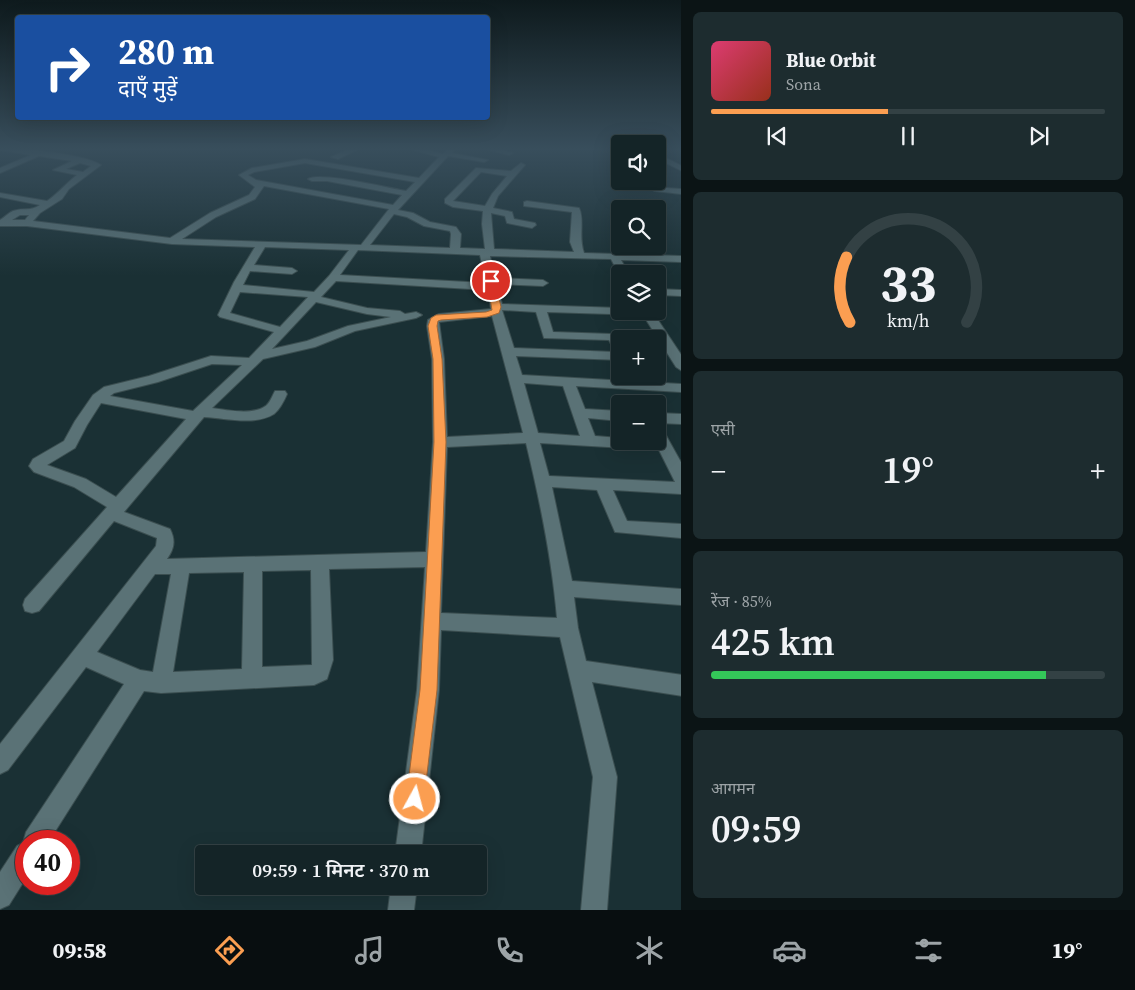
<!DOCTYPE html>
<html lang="hi">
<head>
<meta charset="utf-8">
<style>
	:root { --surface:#142427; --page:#1d2c2f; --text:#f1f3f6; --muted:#9da4a7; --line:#334144; --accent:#fb9e51 }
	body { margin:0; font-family:"Source Serif 4","Noto Sans Devanagari",serif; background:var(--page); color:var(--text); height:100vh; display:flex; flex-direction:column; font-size:19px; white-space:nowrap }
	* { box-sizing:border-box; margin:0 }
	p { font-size:16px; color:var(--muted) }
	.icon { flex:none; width:28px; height:28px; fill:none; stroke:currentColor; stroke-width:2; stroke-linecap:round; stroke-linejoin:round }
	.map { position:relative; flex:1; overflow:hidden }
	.sheet { display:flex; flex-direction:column; gap:12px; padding:12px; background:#0b1415; width:454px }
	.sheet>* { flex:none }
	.guide { position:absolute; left:15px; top:15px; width:475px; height:105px; border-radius:5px; box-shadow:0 5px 20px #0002,0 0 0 1px var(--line); background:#1a4fa0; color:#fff; overflow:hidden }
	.tools { position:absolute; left:611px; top:135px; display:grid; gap:10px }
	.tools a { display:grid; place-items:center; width:55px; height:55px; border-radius:5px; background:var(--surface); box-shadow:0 5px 20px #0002,0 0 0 1px var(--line); font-size:25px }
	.speed { position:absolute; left:15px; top:830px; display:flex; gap:10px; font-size:25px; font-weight:700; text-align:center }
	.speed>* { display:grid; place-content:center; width:65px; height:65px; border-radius:50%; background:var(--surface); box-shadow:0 5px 20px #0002,0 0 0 1px var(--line); line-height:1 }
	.speed .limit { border:8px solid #d22; background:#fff; color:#111 }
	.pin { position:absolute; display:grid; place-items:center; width:42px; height:42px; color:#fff; margin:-21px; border:2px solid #fff; border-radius:50%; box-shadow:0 1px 5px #0007 }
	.me { position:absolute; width:55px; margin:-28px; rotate:7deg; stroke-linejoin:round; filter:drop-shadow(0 0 4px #0008) }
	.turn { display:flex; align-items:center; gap:18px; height:105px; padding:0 20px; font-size:22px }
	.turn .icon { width:65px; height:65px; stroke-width:2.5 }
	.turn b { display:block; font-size:35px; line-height:42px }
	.big { font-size:38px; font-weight:600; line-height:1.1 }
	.sheet .widget { flex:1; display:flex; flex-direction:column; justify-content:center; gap:8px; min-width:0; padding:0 18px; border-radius:8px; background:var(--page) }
	.sheet .dial { align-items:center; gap:0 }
	.dial svg { height:130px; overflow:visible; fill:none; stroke:var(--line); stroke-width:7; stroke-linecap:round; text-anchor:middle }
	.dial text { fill:var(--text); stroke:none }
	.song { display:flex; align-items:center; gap:15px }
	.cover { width:60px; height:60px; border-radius:8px; background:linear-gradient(135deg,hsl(340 70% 55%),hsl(10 70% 35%)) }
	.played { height:5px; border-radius:2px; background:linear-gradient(90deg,var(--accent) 45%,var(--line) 45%) }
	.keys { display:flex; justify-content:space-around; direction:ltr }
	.heat { display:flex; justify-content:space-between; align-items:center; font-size:28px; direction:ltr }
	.charge { height:8px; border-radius:4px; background:linear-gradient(90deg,#34c759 85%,var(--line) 0) }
	.trip { position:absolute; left:195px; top:845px; width:292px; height:50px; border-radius:5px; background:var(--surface); box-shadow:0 5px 20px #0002,0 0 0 1px var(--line); font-weight:600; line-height:50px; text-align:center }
	.dock { display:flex; height:80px; justify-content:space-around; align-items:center; background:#080e10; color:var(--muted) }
	.dock .icon { width:35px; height:35px }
	.dock .on { color:var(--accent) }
	.dock b { font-size:22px; color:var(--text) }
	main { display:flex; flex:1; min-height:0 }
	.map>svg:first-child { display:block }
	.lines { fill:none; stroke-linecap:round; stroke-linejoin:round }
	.minor-casing { stroke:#3b4e50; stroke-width:2 }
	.minor { fill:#5a7276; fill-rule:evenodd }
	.route { fill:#fb9e51; stroke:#a36735 }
</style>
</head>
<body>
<main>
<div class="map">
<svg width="682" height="910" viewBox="0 0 682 910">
	<rect width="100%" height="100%" fill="#1a3034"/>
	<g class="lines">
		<!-- minor casing -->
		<g class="minor-casing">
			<g id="minor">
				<path d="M0,148c21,0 85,6 101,17l-32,24 -7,10 -22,14 -7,8 137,17 40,-25 39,-18 6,-8 -16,-12 13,-7 53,-9 114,19 20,-21 -33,-9h14l23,6 5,-6h7l-3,5 36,7 -4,2 -36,-6 -50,54 15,3 17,9 26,5 5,7 -1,14 25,1 -3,-25 1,-13 -30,-4 -8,-4v-4l31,-31 35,3 10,-8 4,2 -27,31 -5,12 19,4 2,7 21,4 1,2 -4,3 -25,-5 -2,-7 -14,-3 3,36 80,3 -4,-10 2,-30 -48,-6v-4l3,-1 52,7c6,12 -1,28 5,45l98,3v6l-61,-2 8,14h-9v2l-9,-17 -121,-3 5,22 48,2 5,3 -5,3 -46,-2 5,20 118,4v3h32l30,45v15l-6,-4 -33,-52 -96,-3 6,20 88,3 6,4h-27v21l-104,-4 6,19 160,9v8l-106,-6 9,23 35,2v10l-32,-3 7,18 25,2v3h38v-13l5,2 19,34v30l-69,-4 14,31 55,3v14l-67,-6 -18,-42 -45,-3 20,94 110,8v16l-108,-8 4,31 8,33 96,14v21l-90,-14 25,95 -10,133h-26l12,-133 -33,-140 -119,-7 -2,60 -18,164h-26l22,-164 8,-123 -96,2 4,91 -6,19 -13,6 -153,8 -17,-2 -95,150h-23v37l-17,27 -9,4v-37l17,-26 6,-3 3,-11 98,-148 -38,-17 -78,103 -8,4v-30l156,-198 1,-8 -43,-17 -75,90 -7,2 -7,-2 -2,-6 2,-6 82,-92 -33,-20 -40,-15 -5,-6 4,-7 31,-18 11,-20 18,-26 11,-8 45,-11 62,-20 38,2 25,-26 -54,-15 -2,-2 16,-33 21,-35 -83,-3 -145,-18h-27v-6c4,-2 8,-7 13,-9 11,-4 17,1 27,-6l-40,-8v-4l47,8c11,-7 19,-18 30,-26l-24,-5 19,-9 -33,-5 -39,17v-5l31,-13 -31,-5zM80,163l11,3 -8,6 -17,-3zM305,163l110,19 -9,9c-17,-3 -87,-20 -98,-12l4,2h15l75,14 -9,10 -137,-25 -8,-5 6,-3zM481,172l26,4 -15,18 -7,12 -32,-5zM264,186l125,23 -28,36 -179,-6 34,-22 39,-18zM394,214l13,3 17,9 26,5 1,3 -1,14 -80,-3zM20,215h9l-4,5h-13zM265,247l84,3 -20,26 -15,16 -71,-7 7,-14 42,3 5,-3 -5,-3 -38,-3zM358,250l122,5 6,28 -146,-8zM336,281l152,9 3,19 -52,5 -11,6 -1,6 5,33 1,83 -7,110 -259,7c7,-10 9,-18 3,-30l-46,-17 80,-95c20,1 51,9 70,-3 6,-5 10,-13 13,-20l-2,-3h-10c-3,5 -5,13 -11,16 -13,8 -38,3 -52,1l51,-49 52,-12 40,-16 61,-13 6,-3 -6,-3 -11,2 -5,-3 -33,-3 -46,-11zM240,292l68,5 -28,30 -50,-14zM316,302l51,12 24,3 -43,9 -41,15 -35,8zM502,310l34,2 8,26 65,2 6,12 -101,-4zM492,316l31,117 -76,4 -3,-78 -5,-37zM212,364l30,1 -49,46 -83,-15 4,-3 44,-11zM524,383l39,3 17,50 -42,-3zM101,403l85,16 -70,78 -30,-18 -39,-14 28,-17 12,-23zM526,443c14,58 26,117 31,175l-116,-5 6,-166zM540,443l119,7 16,32 -126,-6zM311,570l1,95 -50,2v-96zM244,572l-2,97 -69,3 16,-99zM155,574h16l-18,98 -13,-2 -43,-18z"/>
				<polygon points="351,148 361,148 338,159 331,157"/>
				<polygon points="481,148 496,148 513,153 509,155"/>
				<polygon points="658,154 682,166 682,171 658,159"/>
				<polygon points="652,187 682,189 682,194 655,191 651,189"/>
				<polygon points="658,289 682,290 682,296 658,295"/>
				<polygon points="658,413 682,414 682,424 658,423"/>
				<polygon points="391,886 417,886 414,910 388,910"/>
			</g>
		</g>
		<!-- minor -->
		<use href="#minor" class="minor"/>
	</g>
	<!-- sky -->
	<linearGradient id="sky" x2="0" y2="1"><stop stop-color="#0e1a1d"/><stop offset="0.54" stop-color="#384e5c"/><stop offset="1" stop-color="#384e5c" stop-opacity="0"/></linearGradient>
	<rect width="682" height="276" fill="url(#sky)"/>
	<!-- route -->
	<polygon class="route" points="491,278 495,281 501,307 499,313 487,317 441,320 438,321 437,326 442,359 446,442 437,690 424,799 421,806 415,808 409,806 406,799 420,690 434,442 433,359 428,326 431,318 436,315 486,312 492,310 487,281"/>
</svg>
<div class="tools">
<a><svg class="icon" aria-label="sound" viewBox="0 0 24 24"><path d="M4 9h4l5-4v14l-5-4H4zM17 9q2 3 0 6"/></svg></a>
<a><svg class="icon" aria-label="search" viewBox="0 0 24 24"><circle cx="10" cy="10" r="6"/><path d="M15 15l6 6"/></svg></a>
<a><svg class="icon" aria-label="layers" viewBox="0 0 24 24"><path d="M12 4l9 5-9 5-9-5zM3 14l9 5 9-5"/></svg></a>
<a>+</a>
<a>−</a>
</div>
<div class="speed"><div class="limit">40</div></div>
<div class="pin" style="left:491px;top:281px;background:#d93025"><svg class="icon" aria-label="arrive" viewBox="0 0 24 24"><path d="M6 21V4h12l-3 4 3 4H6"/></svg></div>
<svg class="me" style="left:415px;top:799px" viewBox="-20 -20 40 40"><circle r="17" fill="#fb9e51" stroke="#fff" stroke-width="3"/><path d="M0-11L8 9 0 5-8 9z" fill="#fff"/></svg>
<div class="trip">09:59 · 1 मिनट · 370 m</div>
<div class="guide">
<div class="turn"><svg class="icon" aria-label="right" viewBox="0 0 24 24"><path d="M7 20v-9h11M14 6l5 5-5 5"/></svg><div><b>280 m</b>दाएँ मुड़ें</div></div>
</div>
</div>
<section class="sheet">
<div class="widget">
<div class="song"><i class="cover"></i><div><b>Blue Orbit</b><p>Sona</p></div></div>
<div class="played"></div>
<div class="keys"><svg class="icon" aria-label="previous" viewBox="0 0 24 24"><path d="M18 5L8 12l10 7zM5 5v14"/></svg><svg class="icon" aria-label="pause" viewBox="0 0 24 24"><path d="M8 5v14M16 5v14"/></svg><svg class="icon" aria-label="next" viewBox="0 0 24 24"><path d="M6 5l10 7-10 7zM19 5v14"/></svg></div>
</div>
<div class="widget dial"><svg viewBox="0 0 100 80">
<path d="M14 69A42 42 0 1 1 86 69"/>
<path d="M14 69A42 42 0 0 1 12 29" stroke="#fb9e51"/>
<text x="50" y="56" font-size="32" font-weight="700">33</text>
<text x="50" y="72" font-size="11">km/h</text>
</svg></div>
<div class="widget"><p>एसी</p>
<div class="heat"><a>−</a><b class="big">19°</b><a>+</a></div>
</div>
<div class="widget"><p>रेंज · 85%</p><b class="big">425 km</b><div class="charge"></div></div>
<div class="widget"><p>आगमन</p><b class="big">09:59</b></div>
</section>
</main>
<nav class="dock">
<b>09:58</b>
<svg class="icon on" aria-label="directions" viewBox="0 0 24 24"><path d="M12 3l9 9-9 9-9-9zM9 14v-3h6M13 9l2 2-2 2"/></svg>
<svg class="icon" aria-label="music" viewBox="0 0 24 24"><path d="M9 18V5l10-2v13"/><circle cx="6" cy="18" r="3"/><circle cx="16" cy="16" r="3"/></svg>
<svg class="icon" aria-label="phone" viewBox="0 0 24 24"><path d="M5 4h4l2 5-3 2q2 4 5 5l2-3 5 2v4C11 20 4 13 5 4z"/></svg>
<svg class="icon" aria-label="climate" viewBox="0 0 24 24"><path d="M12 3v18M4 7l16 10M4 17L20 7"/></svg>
<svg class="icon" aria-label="car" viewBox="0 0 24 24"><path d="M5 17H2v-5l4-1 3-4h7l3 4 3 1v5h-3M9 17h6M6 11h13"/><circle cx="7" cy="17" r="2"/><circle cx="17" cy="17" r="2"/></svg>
<svg class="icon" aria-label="filters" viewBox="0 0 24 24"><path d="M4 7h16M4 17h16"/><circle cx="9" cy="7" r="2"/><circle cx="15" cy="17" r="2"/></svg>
<b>19°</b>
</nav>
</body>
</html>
